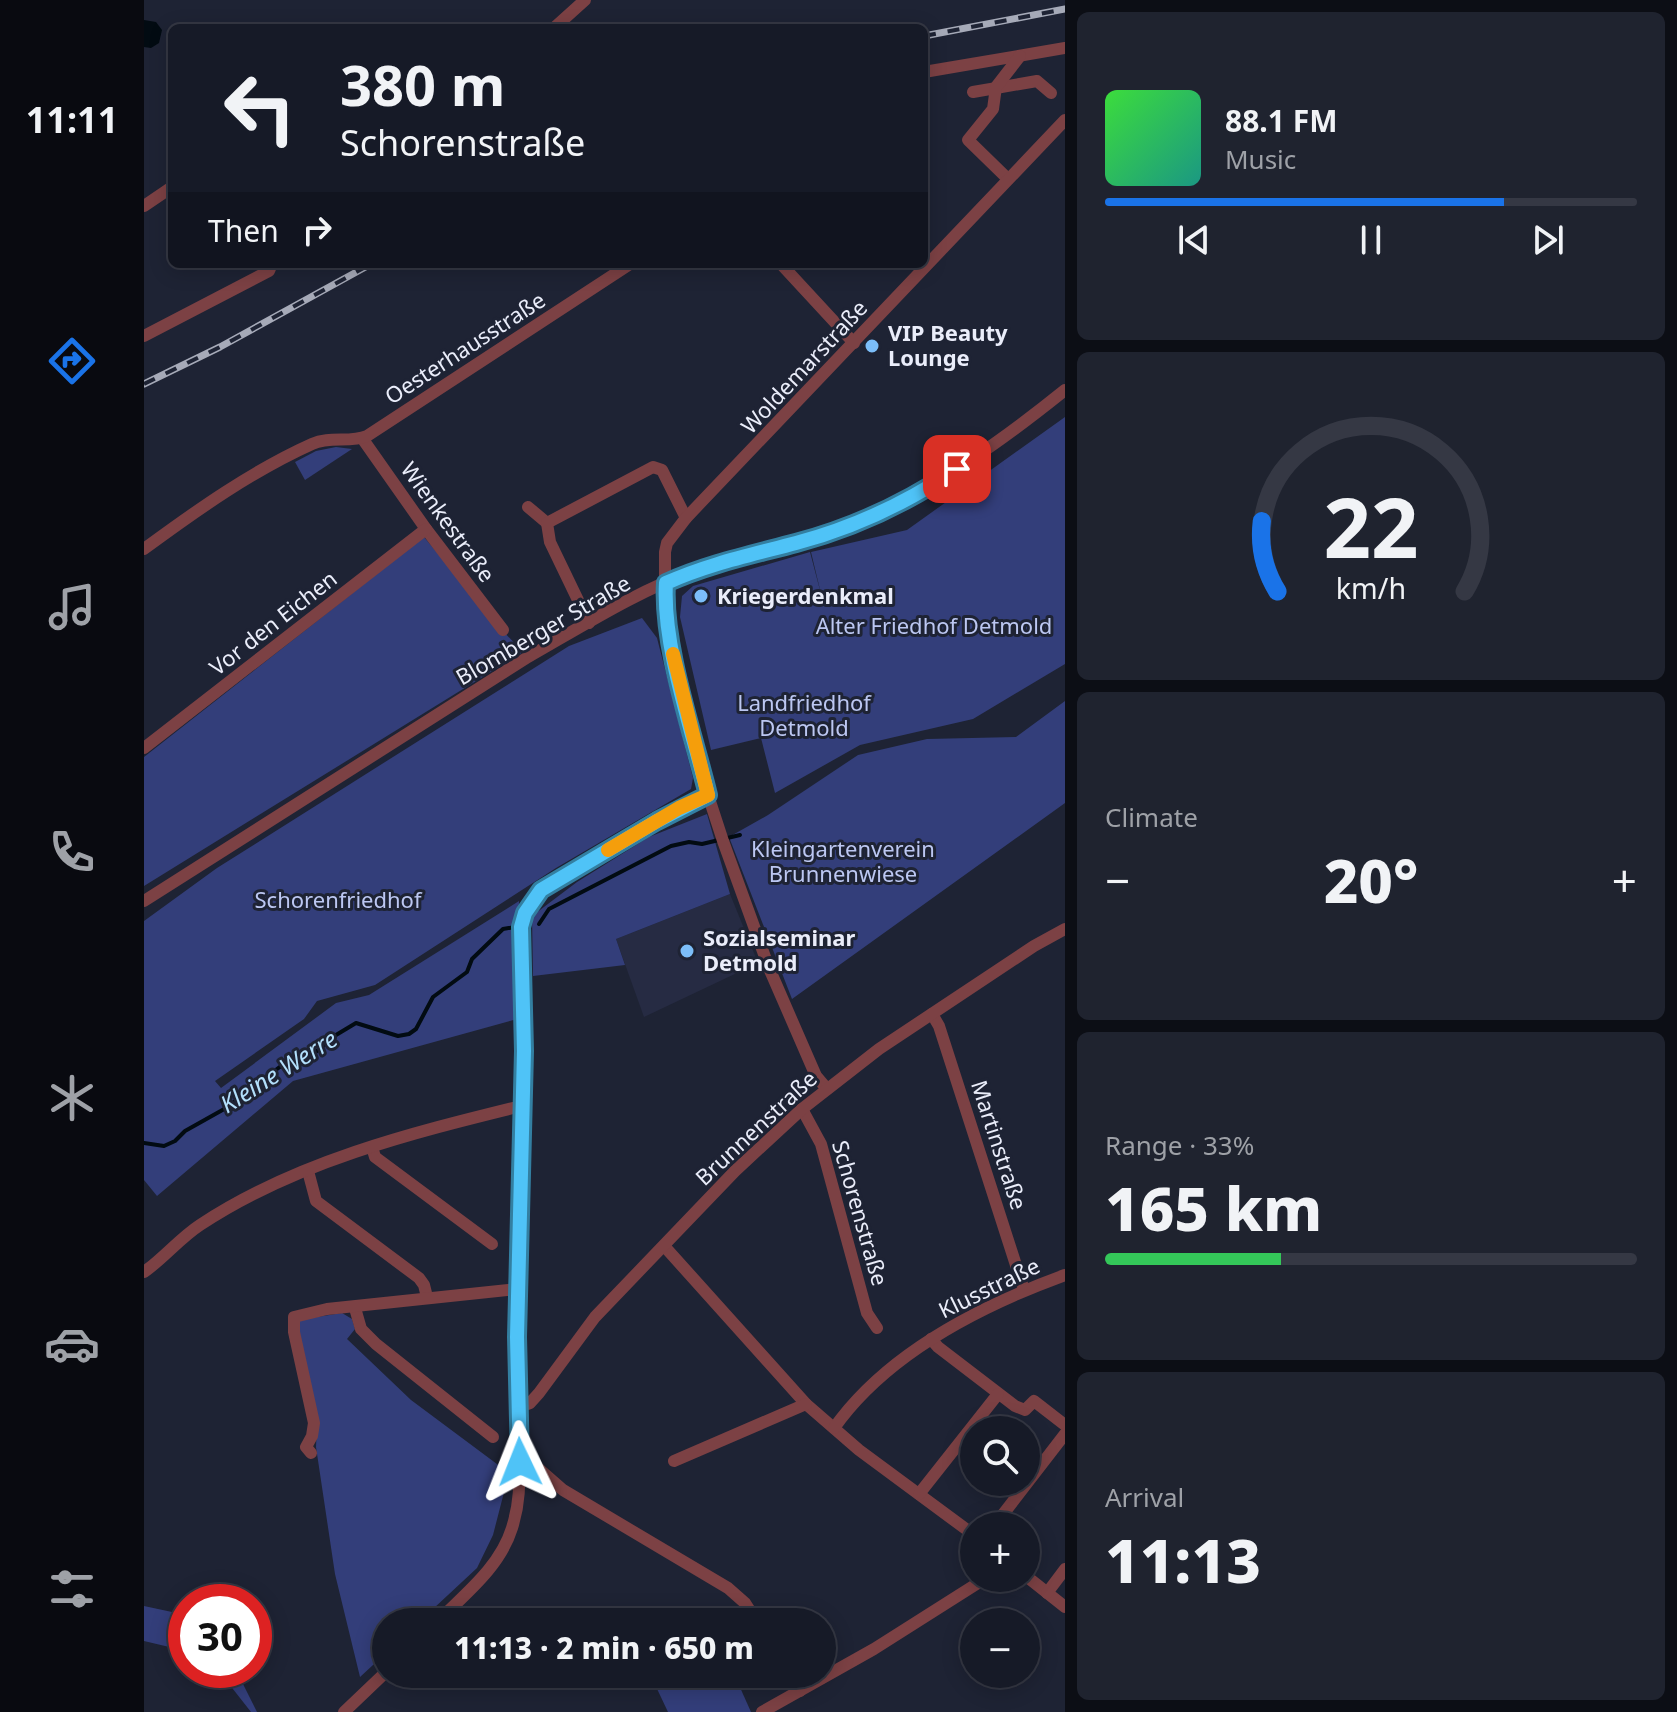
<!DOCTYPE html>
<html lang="en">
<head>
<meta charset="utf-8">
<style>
	:root { --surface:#161a27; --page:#1f232f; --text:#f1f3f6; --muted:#9ea1a7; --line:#353844; --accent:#1a73e8 }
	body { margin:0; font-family:"Noto Sans",sans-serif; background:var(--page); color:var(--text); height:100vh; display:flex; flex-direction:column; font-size:30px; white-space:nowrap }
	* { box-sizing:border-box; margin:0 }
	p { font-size:26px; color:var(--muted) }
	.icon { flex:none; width:44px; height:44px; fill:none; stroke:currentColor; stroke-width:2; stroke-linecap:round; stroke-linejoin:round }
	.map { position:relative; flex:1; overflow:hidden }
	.drawer { display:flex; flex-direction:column; gap:12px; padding:12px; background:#0c0e15; width:612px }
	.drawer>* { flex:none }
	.top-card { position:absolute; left:24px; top:24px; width:760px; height:244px; border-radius:12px; box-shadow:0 4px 20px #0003,0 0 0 2px var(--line); background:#161a27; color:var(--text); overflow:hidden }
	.tools { position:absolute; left:816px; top:1416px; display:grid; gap:16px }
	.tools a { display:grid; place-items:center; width:80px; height:80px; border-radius:50%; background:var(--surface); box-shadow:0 4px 20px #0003,0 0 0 2px var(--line); font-size:40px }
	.speed { position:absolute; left:24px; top:1584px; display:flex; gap:16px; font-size:40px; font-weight:700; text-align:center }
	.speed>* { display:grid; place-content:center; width:104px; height:104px; border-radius:50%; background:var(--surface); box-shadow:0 4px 20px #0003,0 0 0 2px var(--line); line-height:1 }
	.speed .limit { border:12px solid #d22; background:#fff; color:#111 }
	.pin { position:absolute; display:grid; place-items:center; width:68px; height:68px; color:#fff; margin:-34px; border-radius:16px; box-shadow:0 4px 12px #0006 }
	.me { position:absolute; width:88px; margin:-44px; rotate:358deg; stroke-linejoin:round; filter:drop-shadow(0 0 6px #0008) }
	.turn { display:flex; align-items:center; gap:28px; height:168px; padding:0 40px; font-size:36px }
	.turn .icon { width:104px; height:104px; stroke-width:2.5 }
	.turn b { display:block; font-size:56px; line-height:68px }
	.then { display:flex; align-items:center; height:76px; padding:0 40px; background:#0003; gap:16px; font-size:30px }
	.big { font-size:60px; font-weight:800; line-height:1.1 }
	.drawer .widget { flex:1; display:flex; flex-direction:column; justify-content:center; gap:12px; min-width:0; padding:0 28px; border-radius:12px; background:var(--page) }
	.drawer .dial { align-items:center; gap:0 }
	.dial svg { height:208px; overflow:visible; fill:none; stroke:var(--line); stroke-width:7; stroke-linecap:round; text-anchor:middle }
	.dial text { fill:var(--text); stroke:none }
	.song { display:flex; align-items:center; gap:24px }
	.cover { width:96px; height:96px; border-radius:12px; background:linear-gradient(135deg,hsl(120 70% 55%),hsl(170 70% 35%)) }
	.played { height:8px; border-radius:4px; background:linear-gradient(90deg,var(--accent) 75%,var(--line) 75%) }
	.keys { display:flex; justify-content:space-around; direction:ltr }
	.heat { display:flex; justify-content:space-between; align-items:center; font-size:44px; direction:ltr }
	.charge { height:12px; border-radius:6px; background:linear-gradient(90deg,#34c759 33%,var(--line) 0) }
	.trip { position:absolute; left:228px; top:1608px; width:464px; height:80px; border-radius:40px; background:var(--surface); box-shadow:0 4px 20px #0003,0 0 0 2px var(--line); font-weight:800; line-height:80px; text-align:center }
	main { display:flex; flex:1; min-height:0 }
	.tabs { display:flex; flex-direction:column; width:144px; justify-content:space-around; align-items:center; background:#090a10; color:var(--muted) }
	.tabs .icon { width:56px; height:56px }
	.tabs .active { color:var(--accent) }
	.tabs b { font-size:36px; color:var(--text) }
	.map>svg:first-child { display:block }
	.built { fill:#262b43 }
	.green { fill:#333e7a }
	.water { fill:#020b12 }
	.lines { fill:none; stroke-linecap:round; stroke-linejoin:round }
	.stream { stroke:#020b12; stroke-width:4 }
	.minor { stroke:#7c4144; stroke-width:12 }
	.rail-casing { stroke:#a6aab8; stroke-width:7 }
	.rail { stroke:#1e2334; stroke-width:4; stroke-dasharray:12; stroke-linecap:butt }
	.route-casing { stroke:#337fa1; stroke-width:20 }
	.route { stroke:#4fc3f7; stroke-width:14 }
	.slow { stroke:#f59e0b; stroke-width:14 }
	.poi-dot { fill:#7cbef9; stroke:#1e2334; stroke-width:3 }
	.labels { text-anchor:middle; stroke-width:6; stroke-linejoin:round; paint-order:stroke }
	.poi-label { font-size:22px; font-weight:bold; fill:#eaedfa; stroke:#1e2334; text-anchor:start }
	.street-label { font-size:22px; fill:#eaedfa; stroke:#1e2334 }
	.park-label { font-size:22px; fill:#bcc7f2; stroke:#1e2334 }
	.water-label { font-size:24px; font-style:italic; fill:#b3e0fc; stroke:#1e2334 }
</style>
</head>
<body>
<main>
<nav class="tabs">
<b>11:11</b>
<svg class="icon active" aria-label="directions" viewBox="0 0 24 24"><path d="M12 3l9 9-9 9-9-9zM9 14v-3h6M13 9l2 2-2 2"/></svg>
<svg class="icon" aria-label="music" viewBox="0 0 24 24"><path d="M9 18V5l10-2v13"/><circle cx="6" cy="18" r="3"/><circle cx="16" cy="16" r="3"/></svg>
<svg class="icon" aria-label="phone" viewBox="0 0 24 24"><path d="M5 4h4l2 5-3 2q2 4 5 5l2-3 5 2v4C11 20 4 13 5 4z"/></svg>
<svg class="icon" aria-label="climate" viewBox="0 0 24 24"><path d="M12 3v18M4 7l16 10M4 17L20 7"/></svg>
<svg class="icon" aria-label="car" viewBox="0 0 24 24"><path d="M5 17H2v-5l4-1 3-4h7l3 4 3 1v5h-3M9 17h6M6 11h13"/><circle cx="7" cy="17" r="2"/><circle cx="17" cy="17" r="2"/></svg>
<svg class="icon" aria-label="filters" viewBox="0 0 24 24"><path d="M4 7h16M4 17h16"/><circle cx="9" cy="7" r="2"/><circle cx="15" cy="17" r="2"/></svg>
</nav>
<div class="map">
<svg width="921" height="1712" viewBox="0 0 921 1712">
	<rect width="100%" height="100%" fill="#1e2334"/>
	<!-- built -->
	<polygon class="built" points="586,894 614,963 500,1017 472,939"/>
	<!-- green -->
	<g class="green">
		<polygon points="921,417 921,664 829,719 716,745 631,793 617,738 567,750 536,617 538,596 549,586 666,552 678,598 667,552 763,530"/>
		<polygon points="192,447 208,449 161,480 151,462 172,451"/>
		<polygon points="280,537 358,630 379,652 0,886 0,757"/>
		<polygon points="498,618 513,638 549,778 547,789 412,868 231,985 173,1001 160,1019 71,1081 77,1088 192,1003 225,995 375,901 373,1019 149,1081 13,1196 0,1180 0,921 73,868 425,646"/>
		<polygon points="921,701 921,803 648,999 585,837 624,815 714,755 783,739 872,737"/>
		<polygon points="563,814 586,894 472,939 481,965 389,976 388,916 433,882 505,837"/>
		<polygon points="198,1313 208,1319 211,1329 203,1339 267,1400 365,1473 349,1535 333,1568 275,1622 242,1622 242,1653 216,1677 191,1574 172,1447 173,1424 161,1371 154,1320"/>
		<polygon points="0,1606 42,1615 42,1651 0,1641"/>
		<polygon points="74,1670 92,1670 113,1712 107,1712"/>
		<polygon points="506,1674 590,1674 607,1712 524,1712"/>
	</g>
	<!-- water -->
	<polygon class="water" points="0,20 12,22 18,30 15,43 7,48 0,47"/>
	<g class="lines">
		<!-- stream -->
		<g class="stream">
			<polyline points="395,924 405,909 527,846 545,842 558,844 596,835"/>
			<polyline points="0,1143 20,1146 31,1141 41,1131 82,1108 137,1066 168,1055 192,1035 212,1023 254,1036 265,1034 272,1029 289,997 323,972 328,959 359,929 371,927"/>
		</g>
		<!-- minor -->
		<g class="minor">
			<polyline points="410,28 441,0"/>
			<polyline points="780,72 921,48"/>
			<polyline points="829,92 893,81 907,93"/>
			<polyline points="864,179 824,140 849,109 852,87 876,56"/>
			<polyline points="0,206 28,187"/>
			<polyline points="637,264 710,343"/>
			<polyline points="0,336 125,271 128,264"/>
			<polyline points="218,438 282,529 359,630"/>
			<polyline points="384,507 403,523"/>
			<path d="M0,549c53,-39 108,-78 168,-105 18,-8 38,-1 55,-8l263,-172"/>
			<polyline points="445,623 406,542 403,523 509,467 518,470 542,518"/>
			<polyline points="0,748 282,529"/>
			<path d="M0,901l384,-244c53,-30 111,-67 168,-87 56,-20 116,-26 170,-51 72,-33 137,-79 199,-129"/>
			<polyline points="788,1014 795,1026 880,1290"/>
			<polyline points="683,1089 672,1076 625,968 579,841 564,795 529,657 521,602 521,552 523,543 542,518 921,120"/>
			<polyline points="658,1109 677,1144 723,1313 733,1328"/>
			<polyline points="228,1147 231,1157 348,1244"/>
			<polyline points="164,1171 172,1201 275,1278 280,1285 283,1297"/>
			<polyline points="521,1247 662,1404 715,1450 830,1535"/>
			<path d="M0,1272c19,-13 36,-34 56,-47 95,-63 211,-92 321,-119"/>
			<polyline points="211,1308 217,1329 232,1344 349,1437"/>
			<polyline points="787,1339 794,1347 871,1406 881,1410 890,1401 921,1425"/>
			<polyline points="375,1407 386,1403 395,1393 451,1317 591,1171 658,1109 735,1049 890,946 921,929"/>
			<path d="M690,1428c53,-75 146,-122 231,-153"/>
			<polyline points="167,1453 162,1447 168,1436 170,1423 150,1332 150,1317 183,1309 373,1289"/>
			<polyline points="376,1458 387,1462 419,1490 584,1588 601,1603 613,1622"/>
			<polyline points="530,1461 662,1404"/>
			<polyline points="775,1494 854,1394"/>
			<polyline points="850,1526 921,1434"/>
			<polyline points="882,1576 921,1607"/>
			<polyline points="903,1593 921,1569"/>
			<path d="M293,1622c28,-28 63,-55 75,-94 11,-35 6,-56 6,-90 0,-35 -1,-69 -1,-104 1,-136 8,-271 4,-407l4,-14 16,-23 116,-69 51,-26"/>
			<polyline points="645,1674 656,1691"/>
			<polyline points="200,1712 242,1672"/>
			<polyline points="618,1712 730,1649 842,1578"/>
		</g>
		<!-- rail casing -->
		<g class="rail-casing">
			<g id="rail">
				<polyline points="780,36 921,9"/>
				<polyline points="0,384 76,347 227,264"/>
			</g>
		</g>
		<!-- rail -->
		<use href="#rail" class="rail"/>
	</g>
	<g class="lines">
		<!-- route casing -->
		<g class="route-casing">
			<path id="route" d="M376,1462l-3,-125 7,-286 -3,-124 4,-14 16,-23 116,-69 51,-26c-15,-62 -46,-150 -42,-212 42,-19 85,-28 130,-40 57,-15 112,-41 161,-74"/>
		</g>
		<!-- route -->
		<use href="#route" class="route"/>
		<!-- slow -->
		<polyline class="slow" points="464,850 535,808 564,795 529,654"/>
	</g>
	<!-- markers -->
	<g class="poi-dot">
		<circle cx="728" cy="346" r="8"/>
		<circle cx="557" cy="596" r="8"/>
		<circle cx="543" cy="951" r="8"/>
	</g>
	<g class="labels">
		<!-- poi labels -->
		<g class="poi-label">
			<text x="744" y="341">VIP Beauty<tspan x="744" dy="25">Lounge</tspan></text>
			<text x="573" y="604">Kriegerdenkmal</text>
			<text x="559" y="946">Sozialseminar<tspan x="559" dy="25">Detmold</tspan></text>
		</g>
		<!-- street labels -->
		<g class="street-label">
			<text transform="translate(321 348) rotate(-33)" y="8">Oesterhausstraße</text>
			<text transform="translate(660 367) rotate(-47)" y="8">Woldemarstraße</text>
			<text transform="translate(304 522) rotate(54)" y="8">Wienkestraße</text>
			<text transform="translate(129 623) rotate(-38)" y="8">Vor den Eichen</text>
			<text transform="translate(399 630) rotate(-30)" y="8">Blomberger Straße</text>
			<text transform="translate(612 1128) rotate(-43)" y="8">Brunnenstraße</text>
			<text transform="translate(855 1145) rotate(72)" y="8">Martinstraße</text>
			<text transform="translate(716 1213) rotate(74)" y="8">Schorenstraße</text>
			<text transform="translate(845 1288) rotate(-26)" y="8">Klusstraße</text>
		</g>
		<!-- park labels -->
		<g class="park-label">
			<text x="790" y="634">Alter Friedhof Detmold</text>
			<text x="660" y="711">Landfriedhof<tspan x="660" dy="25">Detmold</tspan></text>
			<text x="699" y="857">Kleingartenverein<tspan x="699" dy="25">Brunnenwiese</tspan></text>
			<text x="194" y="908">Schorenfriedhof</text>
		</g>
		<!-- water labels -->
		<g class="water-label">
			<text transform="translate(135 1072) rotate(-32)" y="8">Kleine Werre</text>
		</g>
	</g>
</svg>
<div class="tools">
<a><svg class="icon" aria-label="search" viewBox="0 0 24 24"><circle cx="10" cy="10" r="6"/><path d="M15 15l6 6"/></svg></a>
<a>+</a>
<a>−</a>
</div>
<div class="speed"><div class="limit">30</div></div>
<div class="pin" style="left:813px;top:469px;background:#d93025"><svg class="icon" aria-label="arrive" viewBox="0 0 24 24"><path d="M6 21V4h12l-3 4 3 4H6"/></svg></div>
<svg class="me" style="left:376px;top:1462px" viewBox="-20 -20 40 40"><path d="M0-17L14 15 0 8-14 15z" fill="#4fc3f7" stroke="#fff" stroke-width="4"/></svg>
<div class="trip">11:13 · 2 min · 650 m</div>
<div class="top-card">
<div class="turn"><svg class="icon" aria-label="left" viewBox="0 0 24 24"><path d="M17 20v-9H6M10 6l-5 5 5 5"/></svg><div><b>380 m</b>Schorenstraße</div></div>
<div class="then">Then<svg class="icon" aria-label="right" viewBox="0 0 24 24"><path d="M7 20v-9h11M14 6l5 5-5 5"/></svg></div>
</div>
</div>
<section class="drawer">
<div class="widget">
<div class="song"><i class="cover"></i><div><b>88.1 FM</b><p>Music</p></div></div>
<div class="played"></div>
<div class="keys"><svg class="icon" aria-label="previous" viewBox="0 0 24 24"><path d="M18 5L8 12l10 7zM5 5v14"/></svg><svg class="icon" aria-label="pause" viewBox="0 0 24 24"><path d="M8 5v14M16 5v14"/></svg><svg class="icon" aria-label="next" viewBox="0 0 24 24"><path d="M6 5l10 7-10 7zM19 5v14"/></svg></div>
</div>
<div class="widget dial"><svg viewBox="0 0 100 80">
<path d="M14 69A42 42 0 1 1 86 69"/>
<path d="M14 69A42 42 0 0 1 8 42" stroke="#1a73e8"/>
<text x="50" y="56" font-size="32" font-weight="700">22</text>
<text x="50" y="72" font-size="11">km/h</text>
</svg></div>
<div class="widget"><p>Climate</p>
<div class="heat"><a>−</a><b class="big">20°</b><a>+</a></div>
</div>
<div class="widget"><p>Range · 33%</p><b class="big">165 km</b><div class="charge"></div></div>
<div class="widget"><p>Arrival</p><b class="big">11:13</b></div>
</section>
</main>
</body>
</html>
